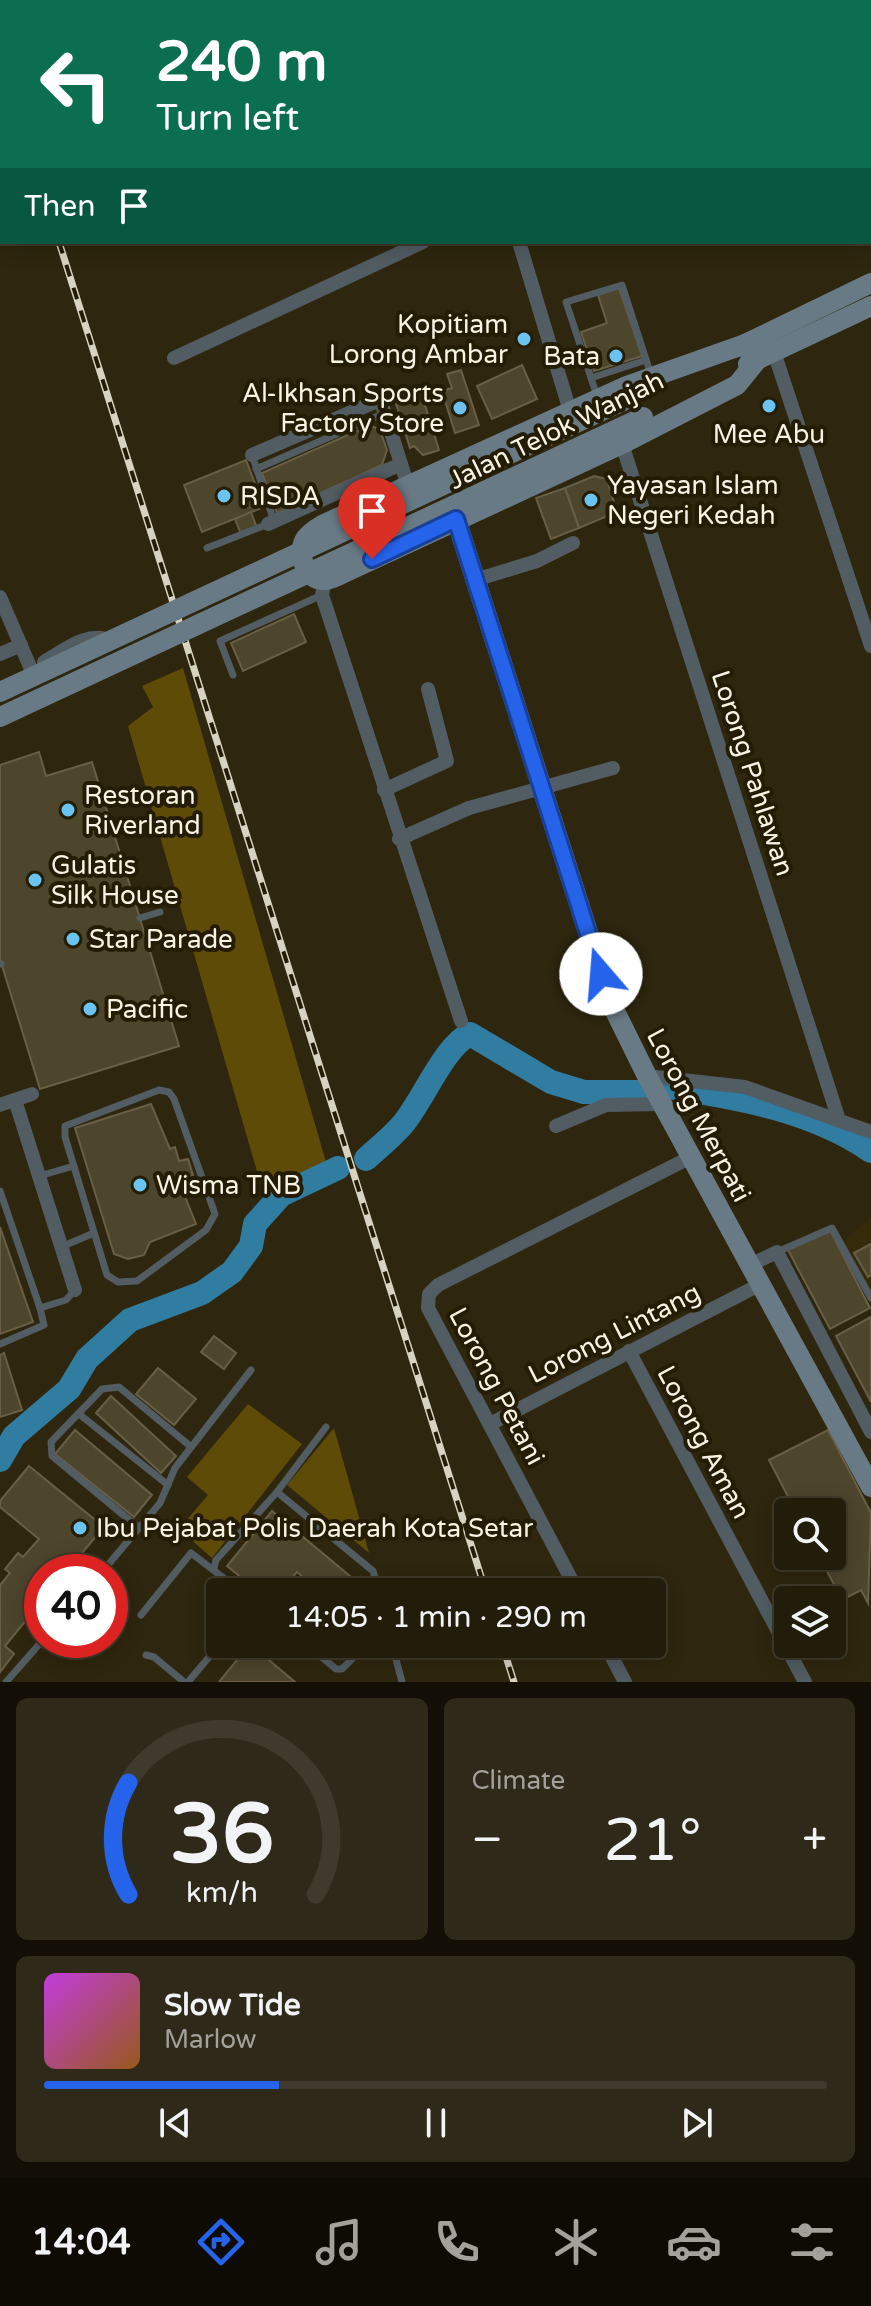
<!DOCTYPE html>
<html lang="en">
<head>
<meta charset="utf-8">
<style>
	:root { --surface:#221c0a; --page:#2e2918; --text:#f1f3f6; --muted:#a2a19c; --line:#3f3a2b; --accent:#2563eb }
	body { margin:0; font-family:"Varela Round",sans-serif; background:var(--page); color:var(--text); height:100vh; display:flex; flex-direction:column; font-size:30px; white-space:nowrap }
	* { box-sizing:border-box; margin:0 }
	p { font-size:26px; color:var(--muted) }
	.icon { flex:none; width:44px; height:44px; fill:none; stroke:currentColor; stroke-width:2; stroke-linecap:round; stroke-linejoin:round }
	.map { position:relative; height:1682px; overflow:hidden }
	.details { display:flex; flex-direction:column; gap:16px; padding:16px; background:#130f06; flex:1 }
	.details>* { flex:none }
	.banner { position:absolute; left:0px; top:0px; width:872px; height:244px; box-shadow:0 4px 20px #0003,0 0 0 2px var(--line); background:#0b6e4f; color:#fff; overflow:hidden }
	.fabs { position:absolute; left:774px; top:1498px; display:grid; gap:16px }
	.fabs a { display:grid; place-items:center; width:72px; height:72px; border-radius:8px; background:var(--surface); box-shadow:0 4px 20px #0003,0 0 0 2px var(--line); font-size:40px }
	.speed { position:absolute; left:24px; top:1554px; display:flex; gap:16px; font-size:40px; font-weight:700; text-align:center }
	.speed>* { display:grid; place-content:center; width:104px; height:104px; border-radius:50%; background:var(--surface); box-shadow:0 4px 20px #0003,0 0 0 2px var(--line); line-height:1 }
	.speed .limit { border:12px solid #d22; background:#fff; color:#111 }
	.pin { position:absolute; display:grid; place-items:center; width:68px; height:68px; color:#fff; margin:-82px -34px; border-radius:50% 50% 50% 0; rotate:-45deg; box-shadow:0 0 8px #0007 }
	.pin .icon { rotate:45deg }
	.me { position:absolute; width:88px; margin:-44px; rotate:342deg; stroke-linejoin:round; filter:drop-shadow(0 0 6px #0008) }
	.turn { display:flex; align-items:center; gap:28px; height:168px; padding:0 24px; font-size:36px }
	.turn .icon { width:104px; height:104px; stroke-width:2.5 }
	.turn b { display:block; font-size:56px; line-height:68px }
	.then { display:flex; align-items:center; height:76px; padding:0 24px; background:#0003; gap:16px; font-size:30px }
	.big { font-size:60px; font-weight:600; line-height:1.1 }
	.details .widget { flex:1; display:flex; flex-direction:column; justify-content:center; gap:12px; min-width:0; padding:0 28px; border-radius:12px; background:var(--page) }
	.details .dial { align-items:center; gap:0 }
	.dial svg { height:208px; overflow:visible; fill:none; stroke:var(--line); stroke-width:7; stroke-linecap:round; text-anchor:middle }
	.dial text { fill:var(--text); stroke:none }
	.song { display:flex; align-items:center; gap:24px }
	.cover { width:96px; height:96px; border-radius:12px; background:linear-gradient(135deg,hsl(290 70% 55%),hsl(30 70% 35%)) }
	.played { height:8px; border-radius:4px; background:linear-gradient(90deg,var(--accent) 30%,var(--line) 30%) }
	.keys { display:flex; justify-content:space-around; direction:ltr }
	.heat { display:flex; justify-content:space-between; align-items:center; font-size:44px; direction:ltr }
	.details .tiles { flex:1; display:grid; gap:16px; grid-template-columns:1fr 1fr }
	.widget:last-child { grid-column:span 2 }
	.trip { position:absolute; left:206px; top:1578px; width:460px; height:80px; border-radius:8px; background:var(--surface); box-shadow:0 4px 20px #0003,0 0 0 2px var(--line); font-weight:600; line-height:80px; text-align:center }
	.menu { display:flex; height:128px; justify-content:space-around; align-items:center; background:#0e0b04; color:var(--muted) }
	.menu .icon { width:56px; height:56px }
	.menu .current { color:var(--accent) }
	.menu b { font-size:36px; color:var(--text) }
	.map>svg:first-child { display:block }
	.built { fill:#352b0a }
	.green { fill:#5e4b08 }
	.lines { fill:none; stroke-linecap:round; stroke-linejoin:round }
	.river { stroke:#317da2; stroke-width:24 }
	.building { fill:#4d452c; stroke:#685f46; stroke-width:2 }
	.lane { stroke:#515c63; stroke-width:7 }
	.street { stroke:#515c63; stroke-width:14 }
	.secondary { stroke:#687a85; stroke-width:20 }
	.rail-casing { stroke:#d7d2c1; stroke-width:7 }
	.rail { stroke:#241c05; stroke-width:4; stroke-dasharray:12; stroke-linecap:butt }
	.secondary-bridge { stroke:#687a85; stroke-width:20 }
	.route-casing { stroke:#184099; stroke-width:20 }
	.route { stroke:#2563eb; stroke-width:14 }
	.poi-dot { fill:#6ac3f1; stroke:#241c05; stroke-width:3 }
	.labels { text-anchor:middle; stroke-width:8; stroke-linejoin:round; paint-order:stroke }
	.poi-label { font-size:26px; fill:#f8f3e4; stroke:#241c05; text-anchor:start }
	.street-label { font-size:26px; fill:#f8f3e4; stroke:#241c05 }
</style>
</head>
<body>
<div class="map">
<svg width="871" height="1682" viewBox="0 0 871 1682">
	<rect width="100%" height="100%" fill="#2e260e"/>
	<!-- built -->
	<polygon class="built" points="871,1217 871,1295 843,1242"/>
	<!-- green -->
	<g class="green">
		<polygon points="183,668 328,1169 265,1199 128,726 153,707 142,686"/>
		<polygon points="248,1404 302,1444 212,1558 179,1529 208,1495 187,1477"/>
		<polygon points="334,1428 369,1553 287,1485"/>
	</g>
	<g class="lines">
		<!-- river -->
		<g class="river">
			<polyline points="218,2 229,0"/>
			<path d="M668,1087c70,11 143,23 203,64"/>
			<path d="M366,1159c12,-11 26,-22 37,-35 20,-24 42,-79 67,-90l81,48 33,10h63"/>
			<polyline points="0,1460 14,1436 69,1389 87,1359 130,1320 202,1293 232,1272 251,1246 255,1224 281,1195 338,1168"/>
		</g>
	</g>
	<!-- building -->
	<g class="building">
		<polygon points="619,288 642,356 594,371 581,332 607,323 598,295"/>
		<polygon points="522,365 537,399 492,419 477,386"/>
		<polygon points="461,370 479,425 455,433 442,391 452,388 447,374"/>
		<polygon points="420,389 439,450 423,455 414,446 410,448 394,397"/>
		<polygon points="370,425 380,430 387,450 382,465 277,513 262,473"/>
		<polygon points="246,460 264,507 202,532 184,485"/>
		<polygon points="594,476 607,479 617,512 579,528 565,488"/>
		<polygon points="565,488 579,528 551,539 536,498"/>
		<polygon points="251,512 257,528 241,534 235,519"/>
		<polygon points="294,614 306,642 243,671 231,643"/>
		<polygon points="39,752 46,776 92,762 179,1046 40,1089 0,959 0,765"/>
		<polygon points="151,1104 170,1149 175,1147 179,1161 188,1159 193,1175 185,1178 189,1192 184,1194 196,1224 150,1242 144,1255 128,1259 114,1254 75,1128"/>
		<polygon points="0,1227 33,1322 0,1334"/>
		<polygon points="829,1228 870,1308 830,1329 788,1250"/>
		<polygon points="871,1244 871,1275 868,1277 854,1253"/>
		<polygon points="871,1317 871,1402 836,1336"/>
		<polygon points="214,1336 236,1353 224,1369 201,1352"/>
		<polygon points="4,1353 22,1410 0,1417 0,1355"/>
		<polygon points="158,1368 196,1399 174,1425 136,1394"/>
		<polygon points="111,1396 176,1456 161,1473 96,1413"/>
		<polygon points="75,1430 152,1495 134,1517 55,1454"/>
		<polygon points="828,1430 871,1513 868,1603 861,1590 842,1600 819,1556 832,1556 832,1512 796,1512 769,1460"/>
		<polygon points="29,1466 104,1527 66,1572 42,1572 42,1601 5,1646 14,1654 0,1672 0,1585 10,1573 5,1569 18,1553 23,1557 39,1539 0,1507 0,1501"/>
		<polygon points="272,1511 363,1587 359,1592 304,1592 311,1584 297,1572 281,1592 259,1592 227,1566"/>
		<polygon points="250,1644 295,1682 219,1682"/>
	</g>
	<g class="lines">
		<!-- lane -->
		<g class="lane">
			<polyline points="591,378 646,360"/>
			<polyline points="597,396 566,302 622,285 651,375"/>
			<polyline points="252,455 274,521"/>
			<polyline points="256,469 385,413"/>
			<polyline points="207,548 268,524"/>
			<polyline points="233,675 220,641 322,595"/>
			<polyline points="140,918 160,912"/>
			<polyline points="0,964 1,964"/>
			<polygon points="159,1090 169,1092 174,1099 215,1214 206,1230 137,1281 118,1282 107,1275 65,1137 65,1126"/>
			<polyline points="39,1176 74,1166"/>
			<polyline points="0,1191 40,1308"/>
			<polyline points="61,1247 94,1233"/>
			<polyline points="777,1252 832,1228 871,1298"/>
			<polyline points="0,1344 44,1325 40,1308 66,1300 75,1290"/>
			<polyline points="79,1414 168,1485"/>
			<polyline points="277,1492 373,1571 379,1592"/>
			<polyline points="139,1528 52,1456 51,1442 102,1389 119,1387 190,1446"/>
			<polyline points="214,1568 216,1560 277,1492 326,1427"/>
			<polyline points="102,1572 160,1503 175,1468 251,1370"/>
			<polyline points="141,1615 191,1553 242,1592"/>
			<polyline points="306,1644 336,1669 342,1669 367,1644"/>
			<polyline points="392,1644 402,1682"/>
			<polyline points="146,1655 154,1657 184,1682"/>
			<polyline points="6,1682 43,1640"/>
			<polyline points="188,1682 220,1644"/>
		</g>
		<!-- street -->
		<g class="street">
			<polyline points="445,0 445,2"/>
			<polyline points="677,0 678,2"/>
			<polyline points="77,2 78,0"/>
			<polyline points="414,2 418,0"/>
			<polyline points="870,35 871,35"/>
			<polyline points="519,242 570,411"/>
			<polyline points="774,352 871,646"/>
			<polyline points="174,358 423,242"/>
			<polyline points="622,444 838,1117"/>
			<polyline points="252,455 377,401 383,407 408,486"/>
			<polyline points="268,524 401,464"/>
			<polyline points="325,580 322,595 461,1021"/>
			<polyline points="475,580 537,561 573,543"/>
			<polyline points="0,597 31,669"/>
			<polyline points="0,654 21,645"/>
			<path d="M44,662c21,-12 44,-32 67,-21"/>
			<polyline points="384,790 447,761 428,689"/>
			<polyline points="399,839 469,808 613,768"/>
			<polyline points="647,1076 745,1087 871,1132"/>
			<polyline points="15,1100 75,1290"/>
			<polyline points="0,1105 32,1094"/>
			<polyline points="556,1126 606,1105 662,1104"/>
			<polyline points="750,1265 777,1252 871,1432"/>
			<polyline points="629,1351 805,1682"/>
			<polyline points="490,1424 761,1284"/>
			<polyline points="578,1592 428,1308 429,1294 438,1285 691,1157"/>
			<polyline points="605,1644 625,1682"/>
		</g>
		<!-- secondary -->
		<g class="secondary">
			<path d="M751,342l-127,45 -300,137c-7,4 -17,10 -20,17 -7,15 3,41 21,39 6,0 14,-5 19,-7l278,-129 115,-59 21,-26"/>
			<polyline points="739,347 871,283"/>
			<polyline points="748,364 871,306"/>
			<polyline points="456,519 610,1001 647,1076 871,1487"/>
		</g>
		<!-- rail casing -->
		<g class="rail-casing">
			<g id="rail">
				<polyline points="0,56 2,62"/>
				<polyline points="0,82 2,88"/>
				<polyline points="59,242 486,1592"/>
				<polyline points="502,1644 514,1682"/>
			</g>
		</g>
		<!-- rail -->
		<use href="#rail" class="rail"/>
		<!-- secondary-bridge -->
		<g class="secondary-bridge">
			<polyline points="0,692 634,396"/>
			<polyline points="0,717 643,417"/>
		</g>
	</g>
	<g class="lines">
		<!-- route casing -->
		<g class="route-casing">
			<polyline id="route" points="372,559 456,519 601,974"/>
		</g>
		<!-- route -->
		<use href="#route" class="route"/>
	</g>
	<!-- markers -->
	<g class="poi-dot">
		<circle cx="524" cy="339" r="8"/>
		<circle cx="616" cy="356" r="8"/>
		<circle cx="769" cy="406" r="8"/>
		<circle cx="460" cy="408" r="8"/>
		<circle cx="224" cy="496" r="8"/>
		<circle cx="591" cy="500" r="8"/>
		<circle cx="68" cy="810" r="8"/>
		<circle cx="35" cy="880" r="8"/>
		<circle cx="73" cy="939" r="8"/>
		<circle cx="90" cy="1009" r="8"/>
		<circle cx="140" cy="1185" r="8"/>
		<circle cx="80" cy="1528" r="8"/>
	</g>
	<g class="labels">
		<!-- poi labels -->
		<g class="poi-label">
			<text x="508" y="333" text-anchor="end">Kopitiam<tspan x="508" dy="30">Lorong Ambar</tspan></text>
			<text x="600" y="365" text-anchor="end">Bata</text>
			<text x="444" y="402" text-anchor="end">Al-Ikhsan Sports<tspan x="444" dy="30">Factory Store</tspan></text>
			<text x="769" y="443" text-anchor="middle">Mee Abu</text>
			<text x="607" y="494">Yayasan Islam<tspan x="607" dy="30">Negeri Kedah</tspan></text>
			<text x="240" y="505">RISDA</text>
			<text x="84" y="804">Restoran<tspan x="84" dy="30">Riverland</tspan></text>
			<text x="51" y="874">Gulatis<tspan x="51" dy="30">Silk House</tspan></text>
			<text x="89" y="948">Star Parade</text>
			<text x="106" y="1018">Pacific</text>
			<text x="156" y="1194">Wisma TNB</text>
			<text x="96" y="1537">Ibu Pejabat Polis Daerah Kota Setar</text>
		</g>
		<!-- street labels -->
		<g class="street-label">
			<text transform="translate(556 430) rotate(-26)" y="9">Jalan Telok Wanjah</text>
			<text transform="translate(753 773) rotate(72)" y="9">Lorong Pahlawan</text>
			<text transform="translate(699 1115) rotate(62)" y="9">Lorong Merpati</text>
			<text transform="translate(614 1333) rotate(-27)" y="9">Lorong Lintang</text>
			<text transform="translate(497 1386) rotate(62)" y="9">Lorong Petani</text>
			<text transform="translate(704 1442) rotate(62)" y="9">Lorong Aman</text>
		</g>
	</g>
</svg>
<div class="fabs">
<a><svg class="icon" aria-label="search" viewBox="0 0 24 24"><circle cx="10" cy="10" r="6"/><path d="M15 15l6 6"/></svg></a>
<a><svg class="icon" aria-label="layers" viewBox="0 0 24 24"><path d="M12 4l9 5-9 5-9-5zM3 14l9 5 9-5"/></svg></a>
</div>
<div class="speed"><div class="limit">40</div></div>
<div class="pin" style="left:372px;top:559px;background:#d93025"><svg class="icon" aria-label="arrive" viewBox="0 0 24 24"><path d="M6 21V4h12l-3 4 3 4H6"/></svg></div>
<svg class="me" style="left:601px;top:974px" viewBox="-20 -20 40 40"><circle r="19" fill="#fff"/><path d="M0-13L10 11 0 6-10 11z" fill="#2563eb"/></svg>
<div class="trip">14:05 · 1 min · 290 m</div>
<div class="banner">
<div class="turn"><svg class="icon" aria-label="left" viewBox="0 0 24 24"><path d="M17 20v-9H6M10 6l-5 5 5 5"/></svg><div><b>240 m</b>Turn left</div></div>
<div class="then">Then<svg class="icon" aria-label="arrive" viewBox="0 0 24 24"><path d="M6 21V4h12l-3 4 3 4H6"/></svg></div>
</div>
</div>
<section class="details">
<div class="tiles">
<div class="widget dial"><svg viewBox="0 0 100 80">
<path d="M14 69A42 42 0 1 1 86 69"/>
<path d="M14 69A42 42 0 0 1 14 26" stroke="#2563eb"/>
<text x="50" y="56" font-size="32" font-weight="700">36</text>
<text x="50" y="72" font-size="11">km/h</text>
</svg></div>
<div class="widget"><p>Climate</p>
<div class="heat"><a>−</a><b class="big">21°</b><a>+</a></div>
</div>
<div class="widget">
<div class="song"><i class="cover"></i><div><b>Slow Tide</b><p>Marlow</p></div></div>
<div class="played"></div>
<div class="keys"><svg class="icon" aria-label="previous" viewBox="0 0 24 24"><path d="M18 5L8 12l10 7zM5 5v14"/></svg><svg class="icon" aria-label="pause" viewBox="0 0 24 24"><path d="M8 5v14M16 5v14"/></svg><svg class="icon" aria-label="next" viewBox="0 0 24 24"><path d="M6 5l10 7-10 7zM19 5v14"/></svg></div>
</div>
</div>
</section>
<nav class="menu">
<b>14:04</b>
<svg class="icon current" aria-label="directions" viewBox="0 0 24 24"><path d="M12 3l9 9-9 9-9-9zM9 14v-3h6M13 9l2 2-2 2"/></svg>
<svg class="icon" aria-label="music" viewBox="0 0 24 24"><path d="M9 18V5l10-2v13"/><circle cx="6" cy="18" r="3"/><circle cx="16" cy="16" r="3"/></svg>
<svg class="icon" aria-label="phone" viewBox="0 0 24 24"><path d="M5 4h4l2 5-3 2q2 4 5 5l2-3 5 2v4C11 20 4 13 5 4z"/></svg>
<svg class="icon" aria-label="climate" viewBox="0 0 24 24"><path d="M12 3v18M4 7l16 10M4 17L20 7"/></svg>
<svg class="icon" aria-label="car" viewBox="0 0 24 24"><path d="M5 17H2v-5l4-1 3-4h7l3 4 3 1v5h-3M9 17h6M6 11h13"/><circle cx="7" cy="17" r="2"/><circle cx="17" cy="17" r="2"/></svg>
<svg class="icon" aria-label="filters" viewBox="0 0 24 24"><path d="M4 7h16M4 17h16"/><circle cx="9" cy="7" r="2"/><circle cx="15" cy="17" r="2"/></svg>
</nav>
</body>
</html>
